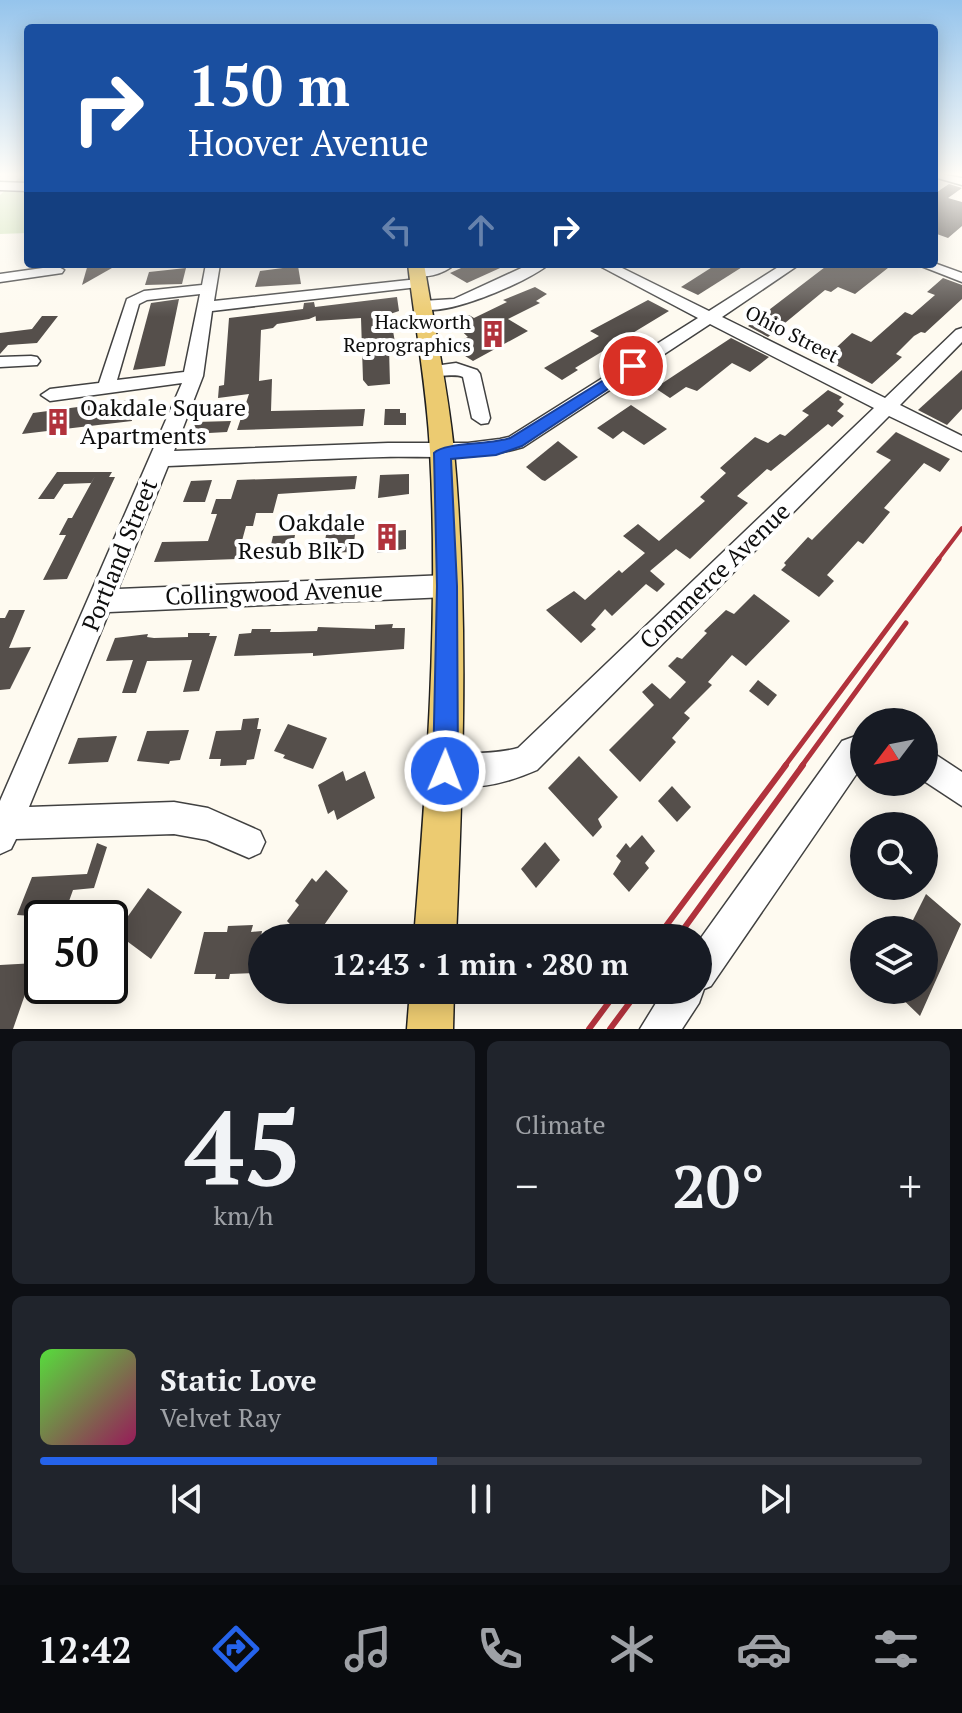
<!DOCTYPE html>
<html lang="en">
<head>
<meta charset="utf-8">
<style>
	:root { --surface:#171b24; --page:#20242c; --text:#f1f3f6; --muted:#9ea1a6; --line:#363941; --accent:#2563eb }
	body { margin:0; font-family:"PT Serif",serif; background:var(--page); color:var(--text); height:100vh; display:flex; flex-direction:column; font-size:30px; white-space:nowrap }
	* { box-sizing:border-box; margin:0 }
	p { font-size:26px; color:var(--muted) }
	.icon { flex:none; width:44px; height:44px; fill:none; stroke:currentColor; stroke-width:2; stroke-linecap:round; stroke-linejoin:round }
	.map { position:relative; height:1029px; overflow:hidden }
	.panel { display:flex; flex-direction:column; gap:12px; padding:12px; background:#0d0f14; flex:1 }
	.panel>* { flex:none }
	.guide { position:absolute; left:24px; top:24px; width:914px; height:244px; border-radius:8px; box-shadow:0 4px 20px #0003; background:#1a4fa0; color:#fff; overflow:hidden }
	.needle { width:52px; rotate:238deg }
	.controls { position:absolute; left:850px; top:708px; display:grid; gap:16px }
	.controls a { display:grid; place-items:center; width:88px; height:88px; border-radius:50%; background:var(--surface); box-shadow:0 4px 20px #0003; font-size:40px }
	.speed { position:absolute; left:24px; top:900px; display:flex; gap:16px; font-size:40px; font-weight:700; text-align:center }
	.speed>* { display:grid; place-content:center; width:104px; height:104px; border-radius:50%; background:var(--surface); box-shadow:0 4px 20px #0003; line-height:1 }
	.speed .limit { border:4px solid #111; border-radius:12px; background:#fff; color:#111 }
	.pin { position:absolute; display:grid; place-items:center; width:68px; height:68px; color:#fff; margin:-34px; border:4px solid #fff; border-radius:50%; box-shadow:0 2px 8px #0007 }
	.me { position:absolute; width:88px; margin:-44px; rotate:1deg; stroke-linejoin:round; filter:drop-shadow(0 0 6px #0008) }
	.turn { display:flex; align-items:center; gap:28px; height:168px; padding:0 32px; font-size:36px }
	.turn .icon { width:104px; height:104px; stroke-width:2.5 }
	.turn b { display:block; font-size:56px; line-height:68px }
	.lanes { display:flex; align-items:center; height:76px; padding:0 32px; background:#0003; justify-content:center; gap:40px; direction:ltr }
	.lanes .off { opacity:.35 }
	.big { font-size:60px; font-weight:700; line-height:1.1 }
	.panel .card { flex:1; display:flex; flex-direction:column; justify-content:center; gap:12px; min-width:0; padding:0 28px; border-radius:12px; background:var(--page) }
	.panel .dial { align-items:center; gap:0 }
	.dial b { font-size:104px; line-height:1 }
	.song { display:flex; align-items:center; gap:24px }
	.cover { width:96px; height:96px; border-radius:12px; background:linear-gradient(135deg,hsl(110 70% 55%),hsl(330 70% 35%)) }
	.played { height:8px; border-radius:4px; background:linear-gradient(90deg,var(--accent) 45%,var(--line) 45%) }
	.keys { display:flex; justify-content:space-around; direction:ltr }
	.heat { display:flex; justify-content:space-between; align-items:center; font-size:44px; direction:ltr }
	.panel .tiles { flex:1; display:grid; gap:12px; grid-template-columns:1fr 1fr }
	.card:last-child { grid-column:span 2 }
	.trip { position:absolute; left:248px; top:924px; width:464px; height:80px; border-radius:40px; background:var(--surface); box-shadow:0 4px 20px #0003; font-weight:700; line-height:80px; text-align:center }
	.menu { display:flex; height:128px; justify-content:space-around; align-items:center; background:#090b0e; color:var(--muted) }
	.menu .icon { width:56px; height:56px }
	.menu .active { color:var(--accent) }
	.menu b { font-size:36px; color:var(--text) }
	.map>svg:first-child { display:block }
	.green { fill:#d3e5bc }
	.building { fill:#554f4b }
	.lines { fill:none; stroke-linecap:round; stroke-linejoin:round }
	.minor-casing { stroke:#414141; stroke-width:3 }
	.major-casing { stroke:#1f1f1f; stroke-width:3 }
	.minor { fill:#fff; fill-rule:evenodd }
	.major { fill:#eccb71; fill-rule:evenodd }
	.rail-far2 { stroke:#b1323c; stroke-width:4 }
	.rail-far1 { stroke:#b1323c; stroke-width:5 }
	.rail { stroke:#b1323c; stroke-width:6 }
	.route { fill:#2563eb; stroke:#184099; stroke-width:2 }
	.labels { text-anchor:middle; stroke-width:8; stroke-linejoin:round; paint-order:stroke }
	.far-poi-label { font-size:20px; fill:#0e0e0e; stroke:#fff; text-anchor:end }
	.far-street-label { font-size:20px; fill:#0e0e0e; stroke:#fff }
	.poi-label { font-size:24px; fill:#0e0e0e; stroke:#fff; text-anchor:start }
	.street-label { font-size:24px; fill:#0e0e0e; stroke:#fff }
</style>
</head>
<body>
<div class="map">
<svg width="962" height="1029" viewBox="0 0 962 1029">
	<rect width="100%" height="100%" fill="#fefaf0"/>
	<!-- green -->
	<polygon class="green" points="25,173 28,173 28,233 0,234 0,195"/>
	<!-- building -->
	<g class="building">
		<polygon points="949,184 962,188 948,198 962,202 962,226 948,238 934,233 934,194"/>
		<polygon points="88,264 119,264 82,285"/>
		<polygon points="470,264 509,264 467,283 450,273"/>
		<polygon points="717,264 747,264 698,295 681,287"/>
		<polygon points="829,264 893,264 855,294 838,287 831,292 825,290 768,337 748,326"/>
		<polygon points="298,266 301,284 255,287 260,271"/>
		<polygon points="186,268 182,284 145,285 149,272"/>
		<polygon points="943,278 962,285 962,299 925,333 921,332 914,336 896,354 902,357 872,384 824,359 852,333 871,342 905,312 912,315 935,295 927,292"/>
		<polygon points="535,287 547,294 536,301 540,303 508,319 528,331 473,361 462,354 471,349 459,341 468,337 453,323 469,315 474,318 507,302 503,300"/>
		<polygon points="397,297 399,311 390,314 396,348 389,349 390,384 368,386 363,380 361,318 316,321 315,308 316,316 309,319 277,324 273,328 261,330 259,381 272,379 271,411 365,409 363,426 237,430 249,394 218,398 219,386 224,385 229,318 303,309 304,303 314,302 315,307"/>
		<polygon points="179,299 165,366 133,370 151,303"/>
		<polygon points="648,300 669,311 575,368 578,370 562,380 544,368 599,336 590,331"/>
		<polygon points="42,316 58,316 37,343 8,345 0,354 0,333 32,329"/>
		<polygon points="731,338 769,357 750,372 732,363 697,391 686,387 670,398 655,388"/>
		<polygon points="962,370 962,409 947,425 918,410"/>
		<polygon points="828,390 842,397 839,400 844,404 837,411 844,416 832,427 828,424 771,471 767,469 737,496 748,503 690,559 676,549 650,571 665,584 657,592 646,584 612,616 605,609 591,625 596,629 581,643 546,610 574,591 585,600 619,570 622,573 645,553 623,536 638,524 659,541 705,501 700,497 726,473 720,468 755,437 768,443 780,434 785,436 809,415 802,411"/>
		<polygon points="130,400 132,421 22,434 33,413"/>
		<polygon points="631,405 667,429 644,445 623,431 613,439 597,428"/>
		<polygon points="385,409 400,409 400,413 406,413 406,425 384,425"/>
		<polygon points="231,421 227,432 191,434 196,422"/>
		<polygon points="896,432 950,459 940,472 924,463 884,508 890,512 875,530 863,544 858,541 827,575 834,581 819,597 781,570 786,565 784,563 808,537 812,540 891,460 876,452"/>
		<polygon points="558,441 578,457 545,481 542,480 526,467"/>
		<polygon points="57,472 112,472 109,477 115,477 67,579 43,580 66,535 59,535 68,518 72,518 95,476 91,483 64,484 54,499 38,499"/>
		<polygon points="409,474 409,494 378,498 380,475"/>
		<polygon points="357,476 355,489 278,494 273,513 256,513 253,526 246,526 237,559 154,562 162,542 208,541 217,514 211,514 216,499 231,499 237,480"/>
		<polygon points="212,480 205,502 183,502 191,481"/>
		<polygon points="347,528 346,534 355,534 353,552 323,553 327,529"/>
		<polygon points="406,530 406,549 377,553 378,532"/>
		<polygon points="295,535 291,557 268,558 273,536"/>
		<polygon points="754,594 790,621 746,666 732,655 708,682 712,685 684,713 690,718 672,738 676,742 640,782 609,750 654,705 642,692 652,683 670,699 686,682 668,666 677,657 682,659 707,633 704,631 726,610 734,614"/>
		<polygon points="9,610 25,610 9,648 31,647 10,689 0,690 0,618 5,618"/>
		<polygon points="393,624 392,628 405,628 404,649 313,656 313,653 234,656 239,634 251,633 252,629 271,629 270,632 280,632 317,631 318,627 375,629 375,625"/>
		<polygon points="188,633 210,633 209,636 217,636 199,691 183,692 192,660 147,661 136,693 122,693 133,660 106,661 115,638 148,634 147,637 154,638 188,637"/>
		<polygon points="758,680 777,695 768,706 749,691"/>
		<polygon points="259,718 257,729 261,729 254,759 247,760 246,765 220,766 221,759 209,759 216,731 241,730 243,719"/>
		<polygon points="288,724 327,738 313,769 283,758 285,755 274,751"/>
		<polygon points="189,730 180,760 170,761 169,764 137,761 147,731"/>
		<polygon points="117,736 108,762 68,764 78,738"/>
		<polygon points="579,756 618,797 598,819 602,827 593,837 548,788"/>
		<polygon points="343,771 346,781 365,771 375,798 337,820 334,810 328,814 318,785"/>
		<polygon points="672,786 691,807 677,822 658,801"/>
		<polygon points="642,835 655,851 645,863 649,868 629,892 613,874 621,861 616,856 626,843 630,848"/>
		<polygon points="545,842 560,860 536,888 521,869"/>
		<polygon points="97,843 107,847 94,888 73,890 63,918 17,915 32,877 87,874"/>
		<polygon points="326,870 348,891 315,938 303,938 287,921 299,905 295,901 312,878 316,882"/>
		<polygon points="148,888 182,912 151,959 116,933"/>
		<polygon points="926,894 961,924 920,1016 893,990 924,990 924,930 908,930"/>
		<polygon points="253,925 251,932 262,931 255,973 230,974 229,979 215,979 216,974 194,974 204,932 227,932 228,926"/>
		<polygon points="36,963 13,1029 0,1029 0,965"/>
	</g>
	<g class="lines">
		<!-- minor casing -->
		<g class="minor-casing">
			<g id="minor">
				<polygon points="934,173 962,178 962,185 934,177"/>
				<polygon points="0,182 28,183 28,191 0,190"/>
				<polygon points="934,263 962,273 962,282 916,264"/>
				<path d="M206,264h14l-6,37 204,-22 7,4 -7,4 -206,24 -9,65 -29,75 214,-8h80l32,-4 9,-2 189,-119 -102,-54h18l95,47 74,-47h17l-78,53 163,81 71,-68 6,-2v14l-62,63 62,31v15l-73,-35 -352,354c-29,13 -72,24 -103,12l-4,-11 4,-11c26,-10 57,-4 84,-12l356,-340 -164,-84 -187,123c-47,14 -92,9 -140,10 -72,2 -143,6 -215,9l-50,123 329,-14 9,4 3,7 -3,7 -9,4 -338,15 -80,195 145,-5 34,6 52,23 5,11 -5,11 -11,5 -42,-18 -33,-6 -158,5 -5,10 -11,5v-53l182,-418 -132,18 -9,-6 9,-6 49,-6 28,-84 17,-8 58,-6zM200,294l-16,78 -67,8 22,-76 8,-4z"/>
				<path d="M438,264h17c-11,10 -32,17 -45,8z"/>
				<path d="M530,264h19c-19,17 -114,59 -135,42l8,-5 32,-2z"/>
				<polygon points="57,266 64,270 62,273 0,282 0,274"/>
				<polygon points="31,356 37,357 40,361 37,365 0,367 0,357"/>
				<path d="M456,363l21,7 3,4 10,44 -2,5 -7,1 -9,-6 -9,-41c-13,-5 -29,4 -39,-6l3,-4z"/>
				<polygon points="864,733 864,763 711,986 704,989 699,1003 682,1029 640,1029 664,990 698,990 698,942 842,741"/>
				<polygon points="924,747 962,772 962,806 924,781"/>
			</g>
		</g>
		<!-- major casing -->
		<g class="major-casing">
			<g id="major">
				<path d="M408,264h16c10,62 24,124 30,187 15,162 9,324 2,487h-42c13,-162 25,-324 16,-487 -3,-63 -15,-125 -22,-187z"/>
				<polygon points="410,990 454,990 453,1029 407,1029"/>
			</g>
		</g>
		<!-- minor -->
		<use href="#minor" class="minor"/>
		<!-- major -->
		<use href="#major" class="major"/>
		<!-- rail-far2 -->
		<polyline class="rail-far2" points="937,561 962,528"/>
		<!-- rail-far1 -->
		<g class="rail-far1">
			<polyline points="784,767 939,559"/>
			<polyline points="801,767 906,623"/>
		</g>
		<!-- rail -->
		<g class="rail">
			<polyline points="657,938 786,765"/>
			<polyline points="677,938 803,765"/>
			<polyline points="589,1029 618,990"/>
			<polyline points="610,1029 639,990"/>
		</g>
	</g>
	<!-- sky -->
	<linearGradient id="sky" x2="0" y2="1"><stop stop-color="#95c4ec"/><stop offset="0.55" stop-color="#fffdf8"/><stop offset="1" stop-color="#fffdf8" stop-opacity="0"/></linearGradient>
	<rect width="962" height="317" fill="url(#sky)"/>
	<!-- route -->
	<path class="route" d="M633,362l5,1v6l-116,77 -26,9 -45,4 6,127 1,185 -4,9 -9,4 -9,-4 -3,-9 4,-185 -3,-133c10,-11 58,-8 76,-15z"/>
	<!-- icons -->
	<defs>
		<g id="building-bare" transform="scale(2.16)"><path d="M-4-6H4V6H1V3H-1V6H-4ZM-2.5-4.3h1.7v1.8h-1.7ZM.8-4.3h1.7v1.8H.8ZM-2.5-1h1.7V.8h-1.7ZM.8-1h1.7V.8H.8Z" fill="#b1323c" stroke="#fff" stroke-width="2.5" paint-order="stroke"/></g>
	</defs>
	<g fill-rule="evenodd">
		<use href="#building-bare" x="493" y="334"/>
		<use href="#building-bare" x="58" y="422"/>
		<use href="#building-bare" x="387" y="537"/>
	</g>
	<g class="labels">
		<!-- far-poi labels -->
		<g class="far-poi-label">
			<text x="471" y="329">Hackworth<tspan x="471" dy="23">Reprographics</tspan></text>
		</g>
		<!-- far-street labels -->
		<g class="far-street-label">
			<text transform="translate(792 334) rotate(27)" y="7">Ohio Street</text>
		</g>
		<!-- poi labels -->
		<g class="poi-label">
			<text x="80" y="416">Oakdale Square<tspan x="80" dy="28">Apartments</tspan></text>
			<text x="365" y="531" text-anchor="end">Oakdale<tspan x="365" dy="28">Resub Blk D</tspan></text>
		</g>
		<!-- street labels -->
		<g class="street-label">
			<text transform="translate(120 555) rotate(-68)" y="8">Portland Street</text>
			<text transform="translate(715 576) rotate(-44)" y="8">Commerce Avenue</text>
			<text transform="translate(274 593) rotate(-2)" y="8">Collingwood Avenue</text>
		</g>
	</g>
</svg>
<div class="controls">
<a><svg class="needle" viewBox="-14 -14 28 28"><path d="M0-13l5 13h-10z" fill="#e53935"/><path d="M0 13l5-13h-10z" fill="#9ea1a6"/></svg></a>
<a><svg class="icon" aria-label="search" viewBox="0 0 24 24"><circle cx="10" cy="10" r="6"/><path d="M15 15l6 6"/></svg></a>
<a><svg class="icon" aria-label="layers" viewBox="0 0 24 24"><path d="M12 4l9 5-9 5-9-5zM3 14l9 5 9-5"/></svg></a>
</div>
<div class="speed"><div class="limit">50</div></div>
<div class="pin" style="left:633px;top:366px;background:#d93025"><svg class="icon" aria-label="arrive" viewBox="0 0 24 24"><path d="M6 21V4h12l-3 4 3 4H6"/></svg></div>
<svg class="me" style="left:445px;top:771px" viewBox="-20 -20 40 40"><circle r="17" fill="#2563eb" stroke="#fff" stroke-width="3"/><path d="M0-11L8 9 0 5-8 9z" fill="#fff"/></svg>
<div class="trip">12:43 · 1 min · 280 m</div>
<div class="guide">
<div class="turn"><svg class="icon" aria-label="right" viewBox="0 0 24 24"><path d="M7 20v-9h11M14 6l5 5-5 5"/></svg><div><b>150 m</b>Hoover Avenue</div></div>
<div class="lanes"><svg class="icon off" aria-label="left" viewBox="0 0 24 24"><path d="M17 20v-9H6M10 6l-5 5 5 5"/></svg><svg class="icon off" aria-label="ahead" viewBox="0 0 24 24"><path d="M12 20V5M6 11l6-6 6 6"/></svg><svg class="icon" aria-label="right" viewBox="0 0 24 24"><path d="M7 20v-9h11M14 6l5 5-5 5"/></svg></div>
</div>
</div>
<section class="panel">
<div class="tiles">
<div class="card dial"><b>45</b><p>km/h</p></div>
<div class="card"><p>Climate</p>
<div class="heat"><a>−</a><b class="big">20°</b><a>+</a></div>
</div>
<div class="card">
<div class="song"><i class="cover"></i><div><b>Static Love</b><p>Velvet Ray</p></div></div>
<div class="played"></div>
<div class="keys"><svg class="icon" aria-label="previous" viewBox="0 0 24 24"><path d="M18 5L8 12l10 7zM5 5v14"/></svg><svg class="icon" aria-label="pause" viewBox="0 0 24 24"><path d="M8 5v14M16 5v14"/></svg><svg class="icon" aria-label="next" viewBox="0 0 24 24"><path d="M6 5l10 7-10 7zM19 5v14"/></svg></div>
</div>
</div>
</section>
<nav class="menu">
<b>12:42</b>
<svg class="icon active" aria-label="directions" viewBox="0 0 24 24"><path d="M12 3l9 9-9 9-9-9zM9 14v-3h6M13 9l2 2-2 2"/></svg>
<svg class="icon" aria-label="music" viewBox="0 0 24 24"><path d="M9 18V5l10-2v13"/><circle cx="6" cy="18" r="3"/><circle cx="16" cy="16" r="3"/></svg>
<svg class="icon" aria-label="phone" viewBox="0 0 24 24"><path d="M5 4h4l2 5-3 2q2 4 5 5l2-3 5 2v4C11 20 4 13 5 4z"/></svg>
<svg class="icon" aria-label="climate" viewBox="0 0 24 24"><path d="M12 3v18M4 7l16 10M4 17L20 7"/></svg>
<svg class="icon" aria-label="car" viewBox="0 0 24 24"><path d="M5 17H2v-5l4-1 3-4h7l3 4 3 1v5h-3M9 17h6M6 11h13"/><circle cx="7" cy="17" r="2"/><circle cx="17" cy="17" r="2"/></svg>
<svg class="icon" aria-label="filters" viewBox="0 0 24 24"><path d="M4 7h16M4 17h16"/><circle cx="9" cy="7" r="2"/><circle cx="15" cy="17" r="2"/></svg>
</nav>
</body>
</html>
